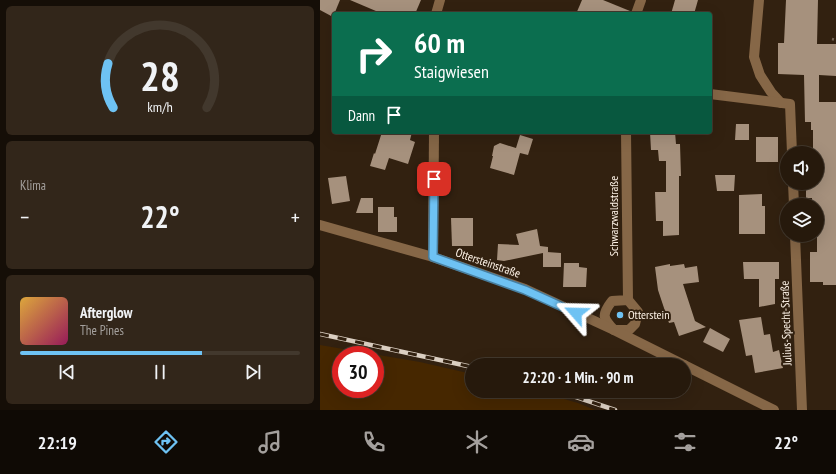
<!DOCTYPE html>
<html lang="de">
<head>
<meta charset="utf-8">
<style>
	:root { --surface:#26190c; --page:#32261a; --text:#f1f3f6; --muted:#a4a09d; --line:#42382d; --accent:#6ec2f3 }
	body { margin:0; font-family:"PT Sans Narrow",sans-serif; background:var(--page); color:var(--text); height:100vh; display:flex; flex-direction:column; font-size:15px; white-space:nowrap }
	* { box-sizing:border-box; margin:0 }
	p { font-size:13px; color:var(--muted) }
	.icon { flex:none; width:22px; height:22px; fill:none; stroke:currentColor; stroke-width:2; stroke-linecap:round; stroke-linejoin:round }
	.map { position:relative; flex:1; overflow:hidden }
	.details { display:flex; flex-direction:column; gap:6px; padding:6px; background:#150e07; width:320px }
	.details>* { flex:none }
	.hud { position:absolute; left:12px; top:12px; width:380px; height:122px; border-radius:4px; box-shadow:0 4px 16px #0002,0 0 0 1px var(--line); background:#0b6e4f; color:#fff; overflow:hidden }
	.fabs { position:absolute; left:460px; top:146px; display:grid; gap:8px }
	.fabs a { display:grid; place-items:center; width:44px; height:44px; border-radius:50%; background:var(--surface); box-shadow:0 4px 16px #0002,0 0 0 1px var(--line); font-size:20px }
	.speed { position:absolute; left:12px; top:346px; display:flex; gap:8px; font-size:20px; font-weight:700; text-align:center }
	.speed>* { display:grid; place-content:center; width:52px; height:52px; border-radius:50%; background:var(--surface); box-shadow:0 4px 16px #0002,0 0 0 1px var(--line); line-height:1 }
	.speed .limit { border:6px solid #d22; background:#fff; color:#111 }
	.pin { position:absolute; display:grid; place-items:center; width:34px; height:34px; color:#fff; margin:-17px; border-radius:8px; box-shadow:0 2px 6px #0006 }
	.me { position:absolute; width:44px; margin:-22px; rotate:295deg; stroke-linejoin:round; filter:drop-shadow(0 0 3px #0008) }
	.turn { display:flex; align-items:center; gap:14px; height:84px; padding:0 16px; font-size:18px }
	.turn .icon { width:52px; height:52px; stroke-width:2.5 }
	.turn b { display:block; font-size:28px; line-height:34px }
	.then { display:flex; align-items:center; height:38px; padding:0 16px; background:#0003; gap:8px; font-size:15px }
	.big { font-size:30px; font-weight:600; line-height:1.1 }
	.details .widget { flex:1; display:flex; flex-direction:column; justify-content:center; gap:6px; min-width:0; padding:0 14px; border-radius:6px; background:var(--page) }
	.details .dial { align-items:center; gap:0 }
	.dial svg { height:104px; overflow:visible; fill:none; stroke:var(--line); stroke-width:7; stroke-linecap:round; text-anchor:middle }
	.dial text { fill:var(--text); stroke:none }
	.song { display:flex; align-items:center; gap:12px }
	.cover { width:48px; height:48px; border-radius:6px; background:linear-gradient(135deg,hsl(40 70% 55%),hsl(330 70% 35%)) }
	.played { height:4px; border-radius:2px; background:linear-gradient(90deg,var(--accent) 65%,var(--line) 65%) }
	.keys { display:flex; justify-content:space-around; direction:ltr }
	.heat { display:flex; justify-content:space-between; align-items:center; font-size:22px; direction:ltr }
	.trip { position:absolute; left:145px; top:358px; width:226px; height:40px; border-radius:20px; background:var(--surface); box-shadow:0 4px 16px #0002,0 0 0 1px var(--line); font-weight:600; line-height:40px; text-align:center }
	.tab-bar { display:flex; height:64px; justify-content:space-around; align-items:center; background:#0f0a05; color:var(--muted) }
	.tab-bar .icon { width:28px; height:28px }
	.tab-bar .selected { color:var(--accent) }
	.tab-bar b { font-size:18px; color:var(--text) }
	main { display:flex; flex:1; min-height:0 }
	.map>svg:first-child { display:block }
	.green { fill:#462700; fill-rule:evenodd }
	.building { fill:#a6917d }
	.lines { fill:none; stroke-linecap:round; stroke-linejoin:round }
	.path { stroke:#756657; stroke-width:2.5; stroke-dasharray:2 3; stroke-linecap:butt }
	.minor { stroke:#866747; stroke-width:10 }
	.rail-casing { stroke:#dbcfc2; stroke-width:4.5 }
	.rail { stroke:#322110; stroke-width:3; stroke-dasharray:9; stroke-linecap:butt }
	.route-casing { stroke:#487e9e; stroke-width:10 }
	.route { stroke:#6ec2f3; stroke-width:7 }
	.poi-dot { fill:#6ec2f3; stroke:#322110; stroke-width:1.5 }
	.labels { text-anchor:middle; stroke-width:4; stroke-linejoin:round; paint-order:stroke }
	.street-label { font-size:12px; fill:#fef3e7; stroke:#322110 }
	.poi-label { font-size:12px; fill:#fef3e7; stroke:#322110; text-anchor:start }
</style>
</head>
<body>
<main>
<section class="details">
<div class="widget dial"><svg viewBox="0 0 100 80">
<path d="M14 69A42 42 0 1 1 86 69"/>
<path d="M14 69A42 42 0 0 1 10 35" stroke="#6ec2f3"/>
<text x="50" y="56" font-size="32" font-weight="700">28</text>
<text x="50" y="72" font-size="11">km/h</text>
</svg></div>
<div class="widget"><p>Klima</p>
<div class="heat"><a>−</a><b class="big">22°</b><a>+</a></div>
</div>
<div class="widget">
<div class="song"><i class="cover"></i><div><b>Afterglow</b><p>The Pines</p></div></div>
<div class="played"></div>
<div class="keys"><svg class="icon" aria-label="previous" viewBox="0 0 24 24"><path d="M18 5L8 12l10 7zM5 5v14"/></svg><svg class="icon" aria-label="pause" viewBox="0 0 24 24"><path d="M8 5v14M16 5v14"/></svg><svg class="icon" aria-label="next" viewBox="0 0 24 24"><path d="M6 5l10 7-10 7zM19 5v14"/></svg></div>
</div>
</section>
<div class="map">
<svg width="516" height="410" viewBox="0 0 516 410">
	<rect width="100%" height="100%" fill="#322110"/>
	<!-- green -->
	<path class="green" d="M0,345l100,17 52,12v17h64l42,12 17,7h-275zM21,355h34v34h-34z"/>
	<!-- building -->
	<g class="building">
		<polygon points="0,0 20,0 13,17 0,10"/>
		<polygon points="30,0 101,0 95,14 63,14"/>
		<polygon points="262,0 283,0 310,11 310,14 256,14"/>
		<polygon points="355,0 378,0 374,14 351,14"/>
		<polygon points="466,0 498,0 497,44 516,44 516,76 499,75 499,102 516,102 516,285 503,285 503,282 490,282 490,252 497,252 497,205 492,205 492,198 486,198 486,183 497,183 497,153 493,153 493,130 491,130 491,122 485,122 484,75 458,74 458,43 464,43"/>
		<polygon points="416,124 429,124 429,140 415,140"/>
		<polygon points="62,132 92,132 90,140 95,142 88,164 69,158 65,170 50,166 54,153 55,154"/>
		<polygon points="330,132 355,132 356,144 360,144 361,176 359,176 359,235 343,236 343,221 336,221 335,192 346,192 346,161 339,161 338,150 331,150"/>
		<polygon points="200,135 213,139 208,155 200,153 194,175 170,168 173,156 172,156 174,146 180,143 196,148"/>
		<rect x="436" y="137" width="22" height="25"/>
		<polygon points="395,175 415,175 414,191 397,191"/>
		<polygon points="26,176 30,201 12,204 8,178"/>
		<polygon points="442,194 442,206 445,206 445,234 419,234 419,195"/>
		<polygon points="41,198 53,198 53,213 36,213"/>
		<polygon points="58,207 74,207 74,217 77,217 77,232 58,232"/>
		<polygon points="131,218 153,218 153,246 132,246"/>
		<polygon points="217,229 220,246 228,247 228,252 227,252 241,253 241,267 223,267 223,253 184,261 177,260 178,244 199,245 196,234"/>
		<polygon points="423,262 459,262 459,279 455,279 455,304 439,307 439,279 424,279"/>
		<polygon points="244,263 259,263 259,267 267,268 266,287 243,287"/>
		<polygon points="350,264 350,266 364,264 365,268 377,266 379,282 363,284 375,321 386,327 359,336 354,322 349,323 338,290 335,267"/>
		<polygon points="441,317 444,335 450,334 453,352 459,350 463,368 435,373 432,355 426,356 419,320"/>
		<polygon points="390,328 410,339 403,352 383,342"/>
	</g>
	<g class="lines">
		<!-- path -->
		<polyline class="path" points="512,39 516,40"/>
		<!-- minor -->
		<g class="minor">
			<polyline points="439,0 434,57 440,75 451,92 461,103"/>
			<polyline points="116,14 120,0"/>
			<polyline points="316,14 321,0"/>
			<polyline points="390,94 470,104 472,153"/>
			<path d="M306,132l2,168 10,12 -3,12 -6,6h-15c-11,-12 -13,-15 -2,-29l16,-1"/>
			<polyline points="473,183 474,205"/>
			<polyline points="0,225 113,257 205,289 294,330 364,365"/>
			<polyline points="475,235 482,410"/>
			<polyline points="113,257 114,132"/>
			<polyline points="364,365 454,410"/>
		</g>
		<!-- rail casing -->
		<g class="rail-casing">
			<g id="rail">
				<polyline points="0,334 152,367"/>
				<polyline points="238,391 295,410"/>
			</g>
		</g>
		<!-- rail -->
		<use href="#rail" class="rail"/>
	</g>
	<g class="lines">
		<!-- route casing -->
		<g class="route-casing">
			<polyline id="route" points="114,179 113,257 205,290 256,313"/>
		</g>
		<!-- route -->
		<use href="#route" class="route"/>
	</g>
	<!-- markers -->
	<circle class="poi-dot" cx="300" cy="315" r="4"/>
	<g class="labels">
		<!-- street labels -->
		<g class="street-label">
			<text transform="translate(294 216) rotate(-90)" y="4">Schwarzwaldstraße</text>
			<text transform="translate(168 263) rotate(19)" y="4">Ottersteinstraße</text>
			<text transform="translate(466 323) rotate(-92)" y="4">Julius-Specht-Straße</text>
		</g>
		<!-- poi labels -->
		<g class="poi-label">
			<text x="308" y="319">Otterstein</text>
		</g>
	</g>
</svg>
<div class="fabs">
<a><svg class="icon" aria-label="sound" viewBox="0 0 24 24"><path d="M4 9h4l5-4v14l-5-4H4zM17 9q2 3 0 6"/></svg></a>
<a><svg class="icon" aria-label="layers" viewBox="0 0 24 24"><path d="M12 4l9 5-9 5-9-5zM3 14l9 5 9-5"/></svg></a>
</div>
<div class="speed"><div class="limit">30</div></div>
<div class="pin" style="left:114px;top:179px;background:#d93025"><svg class="icon" aria-label="arrive" viewBox="0 0 24 24"><path d="M6 21V4h12l-3 4 3 4H6"/></svg></div>
<svg class="me" style="left:256px;top:313px" viewBox="-20 -20 40 40"><path d="M0-17L14 15 0 8-14 15z" fill="#6ec2f3" stroke="#fff" stroke-width="4"/></svg>
<div class="trip">22:20 · 1 Min. · 90 m</div>
<div class="hud">
<div class="turn"><svg class="icon" aria-label="right" viewBox="0 0 24 24"><path d="M7 20v-9h11M14 6l5 5-5 5"/></svg><div><b>60 m</b>Staigwiesen</div></div>
<div class="then">Dann<svg class="icon" aria-label="arrive" viewBox="0 0 24 24"><path d="M6 21V4h12l-3 4 3 4H6"/></svg></div>
</div>
</div>
</main>
<nav class="tab-bar">
<b>22:19</b>
<svg class="icon selected" aria-label="directions" viewBox="0 0 24 24"><path d="M12 3l9 9-9 9-9-9zM9 14v-3h6M13 9l2 2-2 2"/></svg>
<svg class="icon" aria-label="music" viewBox="0 0 24 24"><path d="M9 18V5l10-2v13"/><circle cx="6" cy="18" r="3"/><circle cx="16" cy="16" r="3"/></svg>
<svg class="icon" aria-label="phone" viewBox="0 0 24 24"><path d="M5 4h4l2 5-3 2q2 4 5 5l2-3 5 2v4C11 20 4 13 5 4z"/></svg>
<svg class="icon" aria-label="climate" viewBox="0 0 24 24"><path d="M12 3v18M4 7l16 10M4 17L20 7"/></svg>
<svg class="icon" aria-label="car" viewBox="0 0 24 24"><path d="M5 17H2v-5l4-1 3-4h7l3 4 3 1v5h-3M9 17h6M6 11h13"/><circle cx="7" cy="17" r="2"/><circle cx="17" cy="17" r="2"/></svg>
<svg class="icon" aria-label="filters" viewBox="0 0 24 24"><path d="M4 7h16M4 17h16"/><circle cx="9" cy="7" r="2"/><circle cx="15" cy="17" r="2"/></svg>
<b>22°</b>
</nav>
</body>
</html>
